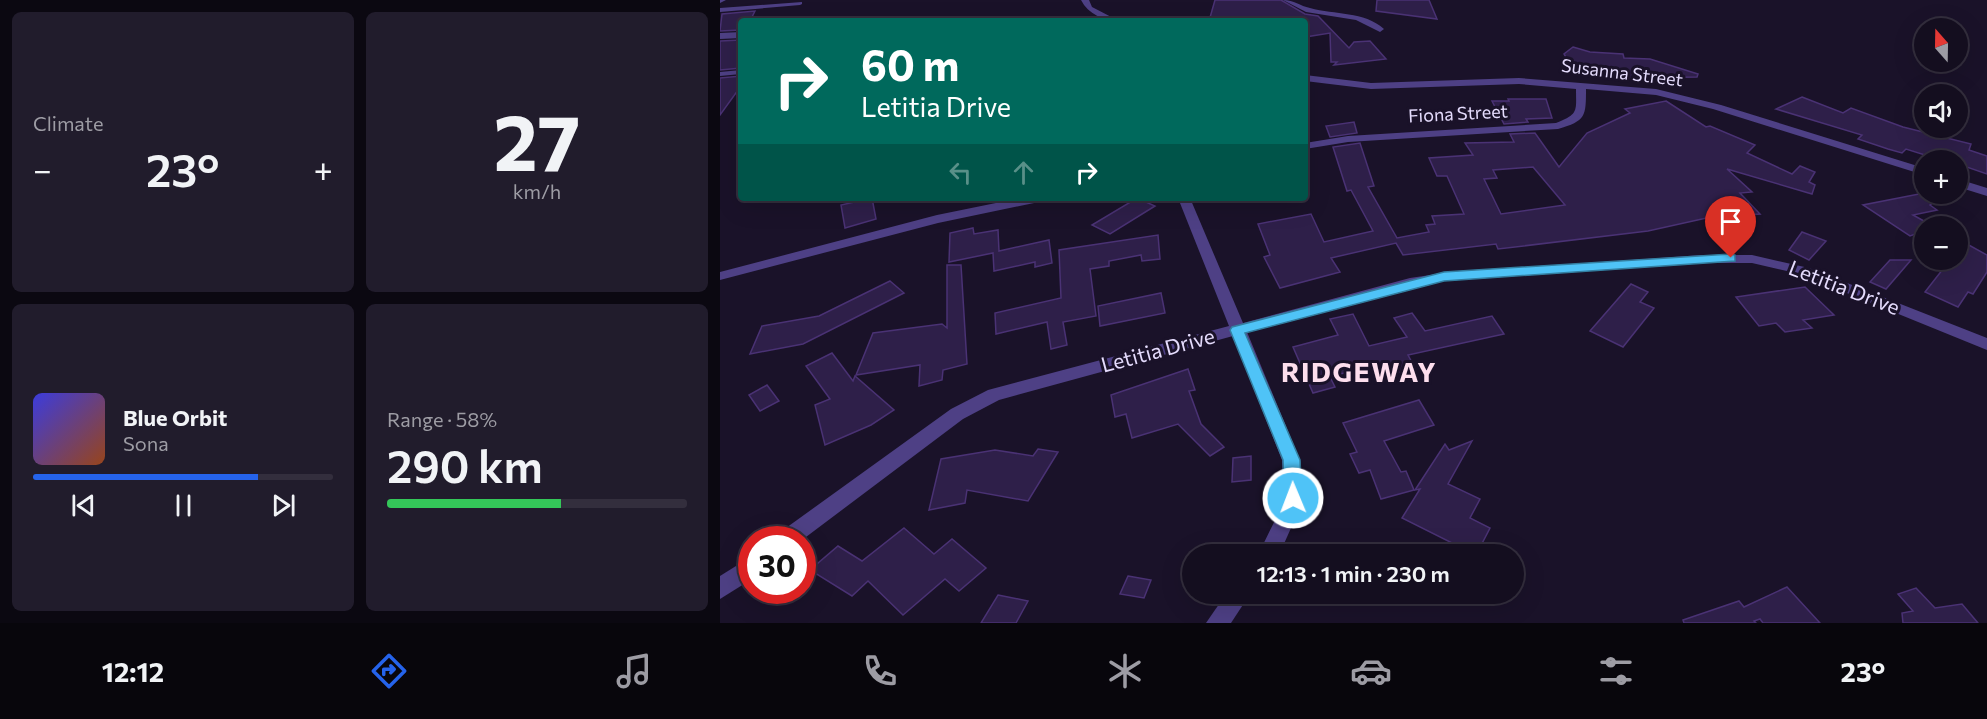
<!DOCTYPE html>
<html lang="en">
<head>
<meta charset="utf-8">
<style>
	:root { --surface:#140e1f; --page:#211c2c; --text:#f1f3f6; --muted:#9d9ca4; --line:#332e3d; --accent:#2563eb }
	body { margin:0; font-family:Commissioner,sans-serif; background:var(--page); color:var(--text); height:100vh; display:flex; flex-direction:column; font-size:22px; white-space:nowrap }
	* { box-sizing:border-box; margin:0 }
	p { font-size:20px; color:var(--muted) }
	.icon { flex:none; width:33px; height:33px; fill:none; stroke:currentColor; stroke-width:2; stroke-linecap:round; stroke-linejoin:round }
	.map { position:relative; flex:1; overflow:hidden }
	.panel { display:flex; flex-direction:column; gap:12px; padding:12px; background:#0b0811; width:720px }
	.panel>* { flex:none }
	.top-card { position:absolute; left:18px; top:18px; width:570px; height:183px; border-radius:6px; box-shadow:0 6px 24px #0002,0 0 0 2px var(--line); background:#00695c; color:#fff; overflow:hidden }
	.needle { width:39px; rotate:340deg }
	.controls { position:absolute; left:1194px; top:18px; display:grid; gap:12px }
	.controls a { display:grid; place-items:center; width:54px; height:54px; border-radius:50%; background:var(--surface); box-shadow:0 6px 24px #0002,0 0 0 2px var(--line); font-size:30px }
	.speed { position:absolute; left:18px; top:526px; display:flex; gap:12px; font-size:30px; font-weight:700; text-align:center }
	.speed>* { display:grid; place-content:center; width:78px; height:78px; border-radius:50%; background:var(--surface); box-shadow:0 6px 24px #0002,0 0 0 2px var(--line); line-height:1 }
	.speed .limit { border:9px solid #d22; background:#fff; color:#111 }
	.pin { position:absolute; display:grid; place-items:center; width:51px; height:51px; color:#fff; margin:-62px -26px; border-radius:50% 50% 50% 0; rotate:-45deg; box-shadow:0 0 6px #0007 }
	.pin .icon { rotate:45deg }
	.me { position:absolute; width:66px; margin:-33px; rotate:359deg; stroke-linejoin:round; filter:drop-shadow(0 0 4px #0008) }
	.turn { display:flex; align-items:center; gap:21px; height:126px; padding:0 24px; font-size:27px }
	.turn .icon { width:78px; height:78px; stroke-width:2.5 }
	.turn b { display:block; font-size:42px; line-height:51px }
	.lanes { display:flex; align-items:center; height:57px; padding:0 24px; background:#0003; justify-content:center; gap:30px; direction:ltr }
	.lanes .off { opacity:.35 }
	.big { font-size:45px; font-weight:600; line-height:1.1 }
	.panel .tile { flex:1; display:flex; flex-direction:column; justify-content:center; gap:9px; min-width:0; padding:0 21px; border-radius:9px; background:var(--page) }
	.panel .dial { align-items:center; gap:0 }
	.dial b { font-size:78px; line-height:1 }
	.song { display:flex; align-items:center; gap:18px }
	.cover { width:72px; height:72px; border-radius:9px; background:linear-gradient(135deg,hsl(240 70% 55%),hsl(20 70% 35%)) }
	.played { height:6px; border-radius:3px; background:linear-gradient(90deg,var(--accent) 75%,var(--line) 75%) }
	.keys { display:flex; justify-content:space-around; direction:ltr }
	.heat { display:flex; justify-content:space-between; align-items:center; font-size:33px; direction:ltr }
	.charge { height:9px; border-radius:4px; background:linear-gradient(90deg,#34c759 58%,var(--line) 0) }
	.panel .tiles { flex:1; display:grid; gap:12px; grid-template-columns:repeat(2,1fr) }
	.trip { position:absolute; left:462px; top:544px; width:342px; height:60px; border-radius:30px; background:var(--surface); box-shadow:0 6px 24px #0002,0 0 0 2px var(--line); font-weight:600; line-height:60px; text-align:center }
	.menu { display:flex; height:96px; justify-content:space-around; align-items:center; background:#08060c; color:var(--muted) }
	.menu .icon { width:42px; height:42px }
	.menu .active { color:var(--accent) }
	.menu b { font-size:27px; color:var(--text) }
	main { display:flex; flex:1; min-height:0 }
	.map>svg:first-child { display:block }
	.building { fill:#2e1f49; stroke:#4a3274; stroke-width:1.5; fill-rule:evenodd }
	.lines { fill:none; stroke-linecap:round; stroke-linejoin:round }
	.lane { fill:#4e4085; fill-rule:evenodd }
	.street { fill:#4e4085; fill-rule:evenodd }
	.route { fill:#4fc3f7; stroke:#337fa1; stroke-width:1.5 }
	.labels { text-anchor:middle; stroke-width:6; stroke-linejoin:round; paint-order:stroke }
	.far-street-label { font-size:18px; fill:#e5dcfd; stroke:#1a1229 }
	.street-label { font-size:21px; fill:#e5dcfd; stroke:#1a1229 }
	.district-label { font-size:27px; font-weight:bold; letter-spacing:1.5px; fill:#fddeed; stroke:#1a1229 }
</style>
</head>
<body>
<main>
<section class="panel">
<div class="tiles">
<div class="tile"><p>Climate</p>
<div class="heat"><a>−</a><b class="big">23°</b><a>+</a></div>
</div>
<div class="tile dial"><b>27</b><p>km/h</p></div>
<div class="tile">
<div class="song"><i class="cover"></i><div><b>Blue Orbit</b><p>Sona</p></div></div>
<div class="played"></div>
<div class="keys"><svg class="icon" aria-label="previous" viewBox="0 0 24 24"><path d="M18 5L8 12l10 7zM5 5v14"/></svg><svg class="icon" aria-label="pause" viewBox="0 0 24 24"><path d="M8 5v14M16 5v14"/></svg><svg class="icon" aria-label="next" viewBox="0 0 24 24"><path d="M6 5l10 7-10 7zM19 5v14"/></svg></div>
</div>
<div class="tile"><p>Range · 58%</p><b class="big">290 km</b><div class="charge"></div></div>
</div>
</section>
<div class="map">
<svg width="1267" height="623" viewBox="0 0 1267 623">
	<rect width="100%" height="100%" fill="#1a1229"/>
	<!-- building -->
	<g class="building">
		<polygon points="495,0 561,0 585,14 598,16 629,48 634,42 650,41 666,59 614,65 617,62 611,62 610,33 585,37 585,21 489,21"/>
		<polygon points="657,0 709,0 717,19 656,11"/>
		<polygon points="35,11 30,21 21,21 21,30 0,31 2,14"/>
		<polygon points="21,40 21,68 0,70 0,41"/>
		<polygon points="853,47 870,52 903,54 904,58 930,59 978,74 977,77 886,78 883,74 860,66 851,66 844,54"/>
		<polygon points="21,76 21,86 0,115 0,78"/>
		<polygon points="1082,97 1123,113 1131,108 1183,127 1251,144 1249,150 1267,156 1267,174 1238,164 1238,160 1221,160 1186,149 1182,153 1168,149 1138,139 1142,135 1056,109"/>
		<polygon points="788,99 826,99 832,118 806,119 808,122 784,124 772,101 789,101"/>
		<path d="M946,101l40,26 4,-1 45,19 -8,8 45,21 8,-8 15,6 -6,10 6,3 -3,9 -85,-25 25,23 -12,1 20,21 -49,3 -63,14 -150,18 -2,-5 -93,11 -7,-12 -65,15 9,14 -60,16 -16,-31 6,-2 -12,-31 53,-10 13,28 49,-11 -22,-41 -4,1 -14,-44 27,-4 14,43 -6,1 29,51 32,-6 -3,-7 9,-1 -3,-8 32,-2 -17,-38h-10l-8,-18 44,-3 -8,-12 49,-1 -4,-8 25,-1 24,34 28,-34 43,-20 -5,-4zM813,167l32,38 -64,9 -17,-35 13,-1 -4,-8z"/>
		<polygon points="634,122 637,133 610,137 606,126"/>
		<polygon points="1199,194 1225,194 1210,205 1217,210 1193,215 1213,226 1204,226 1204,231 1190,236 1143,205"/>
		<polygon points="152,198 156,219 125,228 121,205"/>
		<polygon points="417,198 435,206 390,234 372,225"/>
		<polygon points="253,228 254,234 278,230 279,251 329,240 332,263 315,267 315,262 274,271 273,253 229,262 230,233"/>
		<polygon points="1082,232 1106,241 1089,260 1069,250"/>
		<polygon points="438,235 440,259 422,261 421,255 389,261 389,266 370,269 376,316 343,322 347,345 331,349 327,322 276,334 275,313 341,298 339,250"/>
		<polygon points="1238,239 1267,255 1267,272 1253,294 1248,292 1238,307 1205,292 1230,260 1238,260"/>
		<polygon points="1170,260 1191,260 1166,289 1150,282"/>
		<polygon points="227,265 241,265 247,364 223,370 222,380 199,386 200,365 136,375 153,333 222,324 227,328"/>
		<polygon points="170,281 184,293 83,344 30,354 42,326 99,316"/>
		<polygon points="911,284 928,292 920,302 934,308 903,347 870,331"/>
		<polygon points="1085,287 1114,315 1083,320 1092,328 1065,332 1056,323 1039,326 1016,297"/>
		<polygon points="441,293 445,313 380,326 378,306"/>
		<polygon points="692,313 705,331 772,316 784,334 688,355 695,368 658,378 652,365 610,377 615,387 593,393 573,347 618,335 610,319 633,314 649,346 687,337 674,318"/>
		<polygon points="112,353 133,381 135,376 174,410 151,425 105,445 95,405 110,399 86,366"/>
		<polygon points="468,369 475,390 469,391 481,424 504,447 490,456 458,424 412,438 406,414 395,417 391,395"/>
		<polygon points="47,385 59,401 40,411 29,395"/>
		<polygon points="699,400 714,425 664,441 681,472 686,471 694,490 661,499 650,470 639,473 630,454 637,452 623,423"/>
		<polygon points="752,441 728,484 760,499 750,518 770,528 756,555 682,518 700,489 695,490 725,444 729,450"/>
		<polygon points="318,449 338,452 308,501 247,490 245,503 209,510 221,459 275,450 313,456"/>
		<polygon points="531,456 531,480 512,482 513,458"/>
		<polygon points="184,528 214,554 232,539 266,568 239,591 225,579 183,615 148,581 132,596 90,570 118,546 142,561"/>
		<polygon points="408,576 431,580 424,598 400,594"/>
		<polygon points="1067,587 1100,623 1043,623 1040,619 1034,621 1036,623 964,623 963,620 1019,601 1024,607"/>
		<polygon points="1196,588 1215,608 1242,604 1258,623 1183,623 1182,613 1193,611 1178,594"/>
		<polygon points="278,595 308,601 296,623 261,623"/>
	</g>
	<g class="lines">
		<!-- lane -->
		<g class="lane">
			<polygon points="0,0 6,0 0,3"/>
			<polygon points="82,2 82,4 80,5 0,12 0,8"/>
			<polygon points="21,70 21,74 0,76 0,72"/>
		</g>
		<!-- street -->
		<g class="street">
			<path d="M361,0h8l3,7 27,14c-15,0 -31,-7 -38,-21z"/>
			<path d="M563,0c11,0 17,6 27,8 25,7 54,3 74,21l-4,3 -24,-12 -50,-8z"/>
			<polygon points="21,32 21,38 0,39 0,33"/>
			<path d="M585,75l66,8 148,-5 137,11 65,16 203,63v7l-211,-66 -57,-14 -70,-6c0,27 0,32 -28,40l-210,13 -43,7v-6l43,-7 208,-13c23,-9 20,-12 20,-34l-57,-5 -148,5 -66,-8z"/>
			<polygon points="1238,179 1267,188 1267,196 1238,187"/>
			<polygon points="301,198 325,198 319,202 218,223 0,280 0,272 217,215"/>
			<polygon points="458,198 470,198 523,323 690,278 724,273 982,255 1032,255 1089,268 1267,338 1267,350 1080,274 1032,263 982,263 724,281 690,288 527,332 580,460 582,487 579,510 559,555 538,555 560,510 563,487 562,460 513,336 279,400 243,419 82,540 56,540 59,533 231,409 268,390 509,326"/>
			<polygon points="32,556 32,579 0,599 0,576"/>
			<polygon points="506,594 530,594 511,623 486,623"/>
		</g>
	</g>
	<!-- route -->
	<polygon class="route" points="1011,254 1015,255 1015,261 724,281 525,333 580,460 582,498 579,504 573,506 566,504 564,498 563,460 510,330 512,327 724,272"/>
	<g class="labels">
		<!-- far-street labels -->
		<g class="far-street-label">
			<text transform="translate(902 73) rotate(7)" y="6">Susanna Street</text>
			<text transform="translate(738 114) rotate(-3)" y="6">Fiona Street</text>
		</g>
		<!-- street labels -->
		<g class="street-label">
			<text transform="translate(1124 288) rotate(21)" y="7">Letitia Drive</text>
			<text transform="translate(438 351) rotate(-15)" y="7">Letitia Drive</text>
		</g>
		<!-- district labels -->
		<g class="district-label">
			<text x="639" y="382">RIDGEWAY</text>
		</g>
	</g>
</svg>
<div class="controls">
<a><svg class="needle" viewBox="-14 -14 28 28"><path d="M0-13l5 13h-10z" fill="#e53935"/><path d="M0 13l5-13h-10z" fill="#9d9ca4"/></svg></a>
<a><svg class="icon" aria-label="sound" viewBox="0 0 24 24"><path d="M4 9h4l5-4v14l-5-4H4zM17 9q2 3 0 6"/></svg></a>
<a>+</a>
<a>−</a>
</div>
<div class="speed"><div class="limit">30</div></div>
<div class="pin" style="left:1011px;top:258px;background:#d93025"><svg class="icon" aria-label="arrive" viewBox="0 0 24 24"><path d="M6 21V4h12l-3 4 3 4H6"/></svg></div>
<svg class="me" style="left:573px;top:498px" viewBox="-20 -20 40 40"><circle r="17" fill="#4fc3f7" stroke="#fff" stroke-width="3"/><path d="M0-11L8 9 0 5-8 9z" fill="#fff"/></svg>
<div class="trip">12:13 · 1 min · 230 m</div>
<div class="top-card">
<div class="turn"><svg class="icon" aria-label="right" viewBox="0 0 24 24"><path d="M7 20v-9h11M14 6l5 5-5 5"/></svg><div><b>60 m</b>Letitia Drive</div></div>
<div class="lanes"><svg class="icon off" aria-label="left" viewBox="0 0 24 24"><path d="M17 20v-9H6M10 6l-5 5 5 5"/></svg><svg class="icon off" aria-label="ahead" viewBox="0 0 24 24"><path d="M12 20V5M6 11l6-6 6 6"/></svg><svg class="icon" aria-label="right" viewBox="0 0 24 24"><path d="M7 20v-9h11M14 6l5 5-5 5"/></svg></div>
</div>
</div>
</main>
<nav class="menu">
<b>12:12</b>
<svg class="icon active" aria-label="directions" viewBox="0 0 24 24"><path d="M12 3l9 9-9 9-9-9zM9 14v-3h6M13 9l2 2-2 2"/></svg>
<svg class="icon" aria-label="music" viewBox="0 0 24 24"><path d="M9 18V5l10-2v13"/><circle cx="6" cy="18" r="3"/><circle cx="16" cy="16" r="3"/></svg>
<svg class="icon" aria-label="phone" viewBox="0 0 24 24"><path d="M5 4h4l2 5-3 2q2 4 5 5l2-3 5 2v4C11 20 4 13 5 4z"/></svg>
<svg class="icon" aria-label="climate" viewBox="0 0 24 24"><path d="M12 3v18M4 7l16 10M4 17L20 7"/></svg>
<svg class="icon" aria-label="car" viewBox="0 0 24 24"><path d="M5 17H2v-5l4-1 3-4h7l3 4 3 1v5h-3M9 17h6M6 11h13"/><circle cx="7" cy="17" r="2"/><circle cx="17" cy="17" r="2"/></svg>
<svg class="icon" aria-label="filters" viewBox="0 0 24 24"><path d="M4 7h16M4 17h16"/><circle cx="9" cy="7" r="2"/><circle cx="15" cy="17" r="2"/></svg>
<b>23°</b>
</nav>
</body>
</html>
